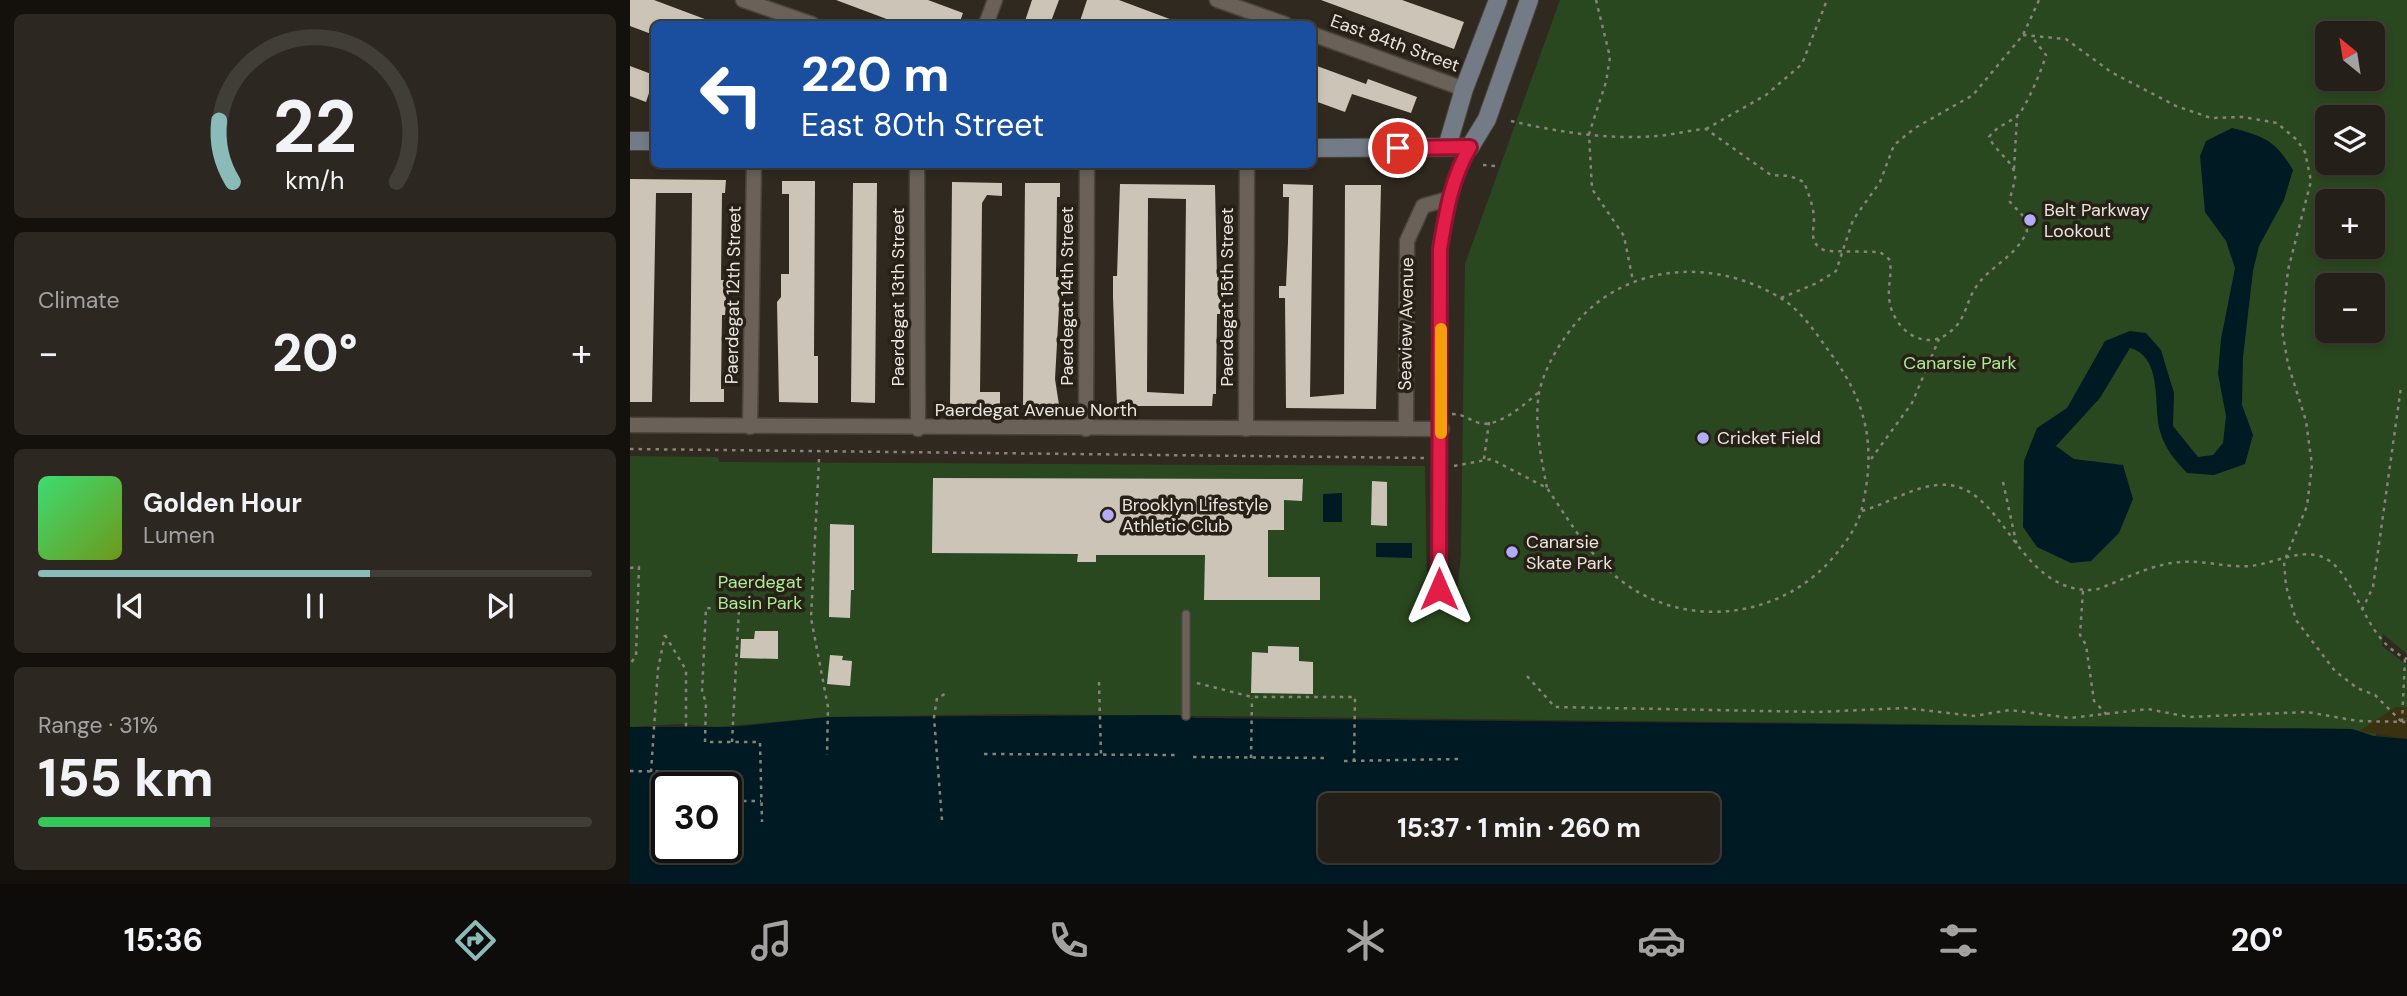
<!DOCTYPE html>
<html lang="en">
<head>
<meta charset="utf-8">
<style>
	:root { --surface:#241f18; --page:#2c2721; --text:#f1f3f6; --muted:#a3a2a2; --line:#413d37; --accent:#8bbbb9 }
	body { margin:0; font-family:"DM Sans",sans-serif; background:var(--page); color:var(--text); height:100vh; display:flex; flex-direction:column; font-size:26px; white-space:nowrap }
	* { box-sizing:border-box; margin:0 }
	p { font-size:23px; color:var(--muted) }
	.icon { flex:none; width:38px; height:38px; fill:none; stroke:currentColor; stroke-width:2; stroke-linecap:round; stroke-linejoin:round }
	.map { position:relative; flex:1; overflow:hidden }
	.side { display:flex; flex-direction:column; gap:14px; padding:14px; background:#14110d; width:630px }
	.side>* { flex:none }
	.guide { position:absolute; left:21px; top:21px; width:665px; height:147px; border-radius:10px; box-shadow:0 4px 10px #0003,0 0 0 2px var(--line); background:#1a4fa0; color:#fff; overflow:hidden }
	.needle { width:46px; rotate:330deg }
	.controls { position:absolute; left:1685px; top:21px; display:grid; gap:14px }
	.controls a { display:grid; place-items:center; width:70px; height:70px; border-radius:10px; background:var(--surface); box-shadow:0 4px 10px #0003,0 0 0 2px var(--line); font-size:35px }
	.speed { position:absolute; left:21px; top:772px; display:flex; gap:14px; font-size:35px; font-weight:700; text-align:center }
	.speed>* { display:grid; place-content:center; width:91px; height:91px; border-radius:50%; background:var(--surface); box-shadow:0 4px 10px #0003,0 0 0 2px var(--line); line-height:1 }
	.speed .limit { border:4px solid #111; border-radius:10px; background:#fff; color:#111 }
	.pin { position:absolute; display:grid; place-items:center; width:60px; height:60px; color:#fff; margin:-30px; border:4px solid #fff; border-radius:50%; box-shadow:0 2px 7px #0007 }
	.me { position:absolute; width:77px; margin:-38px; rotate:0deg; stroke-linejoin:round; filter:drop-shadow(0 0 5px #0008) }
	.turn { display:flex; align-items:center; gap:24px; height:147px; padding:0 35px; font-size:32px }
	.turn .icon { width:91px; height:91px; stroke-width:2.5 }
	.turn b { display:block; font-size:49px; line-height:60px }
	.big { font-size:52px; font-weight:800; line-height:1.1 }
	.side .widget { flex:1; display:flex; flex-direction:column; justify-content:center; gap:10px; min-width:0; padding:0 24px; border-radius:10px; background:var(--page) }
	.side .dial { align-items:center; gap:0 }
	.dial svg { height:182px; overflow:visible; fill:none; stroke:var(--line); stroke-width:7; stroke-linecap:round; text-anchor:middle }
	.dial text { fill:var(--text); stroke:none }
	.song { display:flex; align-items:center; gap:21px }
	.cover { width:84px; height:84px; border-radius:10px; background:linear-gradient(135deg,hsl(140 70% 55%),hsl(80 70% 35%)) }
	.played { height:7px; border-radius:4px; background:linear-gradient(90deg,var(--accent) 60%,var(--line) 60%) }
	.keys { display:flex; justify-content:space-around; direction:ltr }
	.heat { display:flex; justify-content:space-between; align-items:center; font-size:38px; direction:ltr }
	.charge { height:10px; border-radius:5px; background:linear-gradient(90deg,#34c759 31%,var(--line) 0) }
	.trip { position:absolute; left:688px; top:793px; width:402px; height:70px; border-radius:10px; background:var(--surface); box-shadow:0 4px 10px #0003,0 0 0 2px var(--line); font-weight:800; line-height:70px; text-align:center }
	.menu { display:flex; height:112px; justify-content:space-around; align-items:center; background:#0e0c0a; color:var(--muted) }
	.menu .icon { width:49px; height:49px }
	.menu .active { color:var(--accent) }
	.menu b { font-size:32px; color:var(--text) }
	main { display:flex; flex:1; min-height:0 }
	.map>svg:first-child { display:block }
	.green { fill:#2a481f; fill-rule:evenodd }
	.sand { fill:#3a3111 }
	.water { fill:#001a23; fill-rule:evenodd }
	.building { fill:#cdc4b8; fill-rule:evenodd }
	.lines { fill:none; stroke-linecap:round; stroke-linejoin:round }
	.lane-casing { stroke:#4a453c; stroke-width:10 }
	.street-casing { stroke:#4a453c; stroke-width:17 }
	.secondary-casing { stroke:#4a453c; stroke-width:20 }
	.path { stroke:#88827a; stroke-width:2.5; stroke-dasharray:3.5 5; stroke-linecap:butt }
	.lane { stroke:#6a6258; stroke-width:7 }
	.street { stroke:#6a6258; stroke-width:14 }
	.secondary { stroke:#727b86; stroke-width:18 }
	.route-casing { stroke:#92132f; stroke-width:18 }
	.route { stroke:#e11d48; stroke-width:12 }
	.slow { stroke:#f59e0b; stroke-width:12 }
	.poi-dot { fill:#b2adf9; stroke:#262017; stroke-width:2.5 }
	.labels { text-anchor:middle; stroke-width:7; stroke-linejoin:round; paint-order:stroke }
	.street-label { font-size:18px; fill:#eae5df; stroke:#262017 }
	.poi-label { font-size:18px; fill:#eae5df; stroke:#262017; text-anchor:start }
	.park-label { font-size:18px; fill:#acec95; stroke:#262017 }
</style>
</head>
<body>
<main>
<section class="side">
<div class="widget dial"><svg viewBox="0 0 100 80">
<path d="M14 69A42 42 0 1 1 86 69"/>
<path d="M14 69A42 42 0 0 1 8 42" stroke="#8bbbb9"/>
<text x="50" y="56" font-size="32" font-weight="700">22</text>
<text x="50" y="72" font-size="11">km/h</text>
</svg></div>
<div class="widget"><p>Climate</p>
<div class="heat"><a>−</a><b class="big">20°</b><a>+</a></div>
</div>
<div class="widget">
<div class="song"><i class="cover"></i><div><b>Golden Hour</b><p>Lumen</p></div></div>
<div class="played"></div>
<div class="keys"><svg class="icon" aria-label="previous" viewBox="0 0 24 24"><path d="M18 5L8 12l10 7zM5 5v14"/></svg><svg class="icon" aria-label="pause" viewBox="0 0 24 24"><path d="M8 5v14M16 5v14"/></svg><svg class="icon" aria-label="next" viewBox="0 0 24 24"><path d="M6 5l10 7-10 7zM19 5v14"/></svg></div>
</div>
<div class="widget"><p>Range · 31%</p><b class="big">155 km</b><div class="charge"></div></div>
</section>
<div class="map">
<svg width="1777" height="884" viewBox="0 0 1777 884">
	<rect width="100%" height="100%" fill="#302920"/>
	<!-- green -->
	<path class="green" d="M930,0h847v654l-24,-20 -1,12 25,19v43l-11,-1 -21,29 32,3v25l-55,-35 -1336,-15 -188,3 -112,10 -38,-3 -48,3v-271l88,1 1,5 706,4 2,127 27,2 4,-11 3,-29 4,-291zM1698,33h45v46h-45zM1698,117h45v46h-45zM1698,201h45v46h-45zM1698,285h45v46h-45z"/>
	<!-- sand -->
	<polygon class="sand" points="1766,707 1777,708 1777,739 1729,731"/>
	<!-- water -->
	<g class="water">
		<path d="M1602,128c32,8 44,13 61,42l-9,30 -25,46 -6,25 -10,86 -1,48 11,30 -8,29 -31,11 -27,-2c-12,-13 -22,-24 -27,-42 -7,-27 3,-74 -30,-83l-30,50 -44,48 18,13 49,6 10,34 -14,34 -28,28 -20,2 -34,-16 -14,-20 1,-66 13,-33 30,-20 38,-67 25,-10 16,2 15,17 13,43 -1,33 25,31 15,-2 10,-12 3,-27 -8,-42 3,-35 14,-71 -9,-27 -21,-29 -5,-56 6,-15z"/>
		<polygon points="712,493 712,522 693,522 693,494"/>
		<polygon points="746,543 782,543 782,558 746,557"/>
		<path d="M547,715l18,3 1157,11 22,7 33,3v145h-1777v-157h102l96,-10zM37,788h59v59h-59zM700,805h378v45h-378z"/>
	</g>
	<!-- building -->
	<g class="building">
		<polygon points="0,0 24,0 88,24 24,24 24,35 0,26"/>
		<polygon points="206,0 298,0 333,13 329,24 270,24"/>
		<polygon points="402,0 429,0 420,24 394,24"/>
		<polygon points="457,0 489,0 553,24 449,24"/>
		<polygon points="691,0 772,0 834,22 824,49"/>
		<polygon points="0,66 24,75 24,95 19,93 16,102 0,96"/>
		<polygon points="687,66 736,84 738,79 787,97 781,113 722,94 715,112 682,100 682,79"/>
		<polygon points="0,179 96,180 95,193 92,193 91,280 95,280 96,302 95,315 92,315 91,389 94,389 94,402 60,402 62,193 26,193 22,402 0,402"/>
		<polygon points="152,181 185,181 184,356 188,356 188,403 149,402 147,302 151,297 151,274 159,274 159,194 152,194"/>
		<polygon points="322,182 372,183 372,196 357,195 352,203 351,305 350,392 370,392 370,406 320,404"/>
		<polygon points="223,183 247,183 245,403 221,402"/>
		<polygon points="395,183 430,183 430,197 427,197 426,277 430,277 430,289 425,379 429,405 393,405"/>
		<path d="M490,184l95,1 2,92h4v14l-1,23h-3l-1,80h-3l-1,12h-95l-4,-109v-21h4zM518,198l38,1 -2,195 -37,-2z"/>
		<polygon points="653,184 683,185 680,397 714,394 715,185 751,185 746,409 656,408 655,298 649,298 649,286 656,286 658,242 659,197 653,197"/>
		<polygon points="303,478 673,479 672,501 654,500 654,530 638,530 638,577 690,577 690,600 574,600 575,555 466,555 466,562 447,562 448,554 302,553"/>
		<polygon points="742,481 757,482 757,526 741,525"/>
		<polygon points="200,524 224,525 224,590 221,590 220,618 199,617"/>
		<polygon points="125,631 148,631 148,659 110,658 111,639 124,639"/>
		<polygon points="638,646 669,647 669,661 683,662 683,694 621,693 622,652 638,653"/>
		<polygon points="200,655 213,656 212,660 222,661 220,686 197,684"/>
	</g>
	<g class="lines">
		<!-- lane casing -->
		<g class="lane-casing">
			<polyline id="lane" points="556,716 556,614"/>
		</g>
		<!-- street casing -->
		<g class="street-casing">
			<g id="street">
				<polyline points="113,0 182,24"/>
				<polyline points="587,0 655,24"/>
				<polyline points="356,24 365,0"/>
				<polyline points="682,34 834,89"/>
				<polyline points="287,164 288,429"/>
				<polyline points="0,425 812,429"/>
				<polyline points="120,427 124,164"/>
				<polyline points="456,429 457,164"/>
				<polyline points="616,429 617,164"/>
				<polyline points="776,429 777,241 793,206 818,199"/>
				<path d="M809,589l1,-340c6,-36 11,-70 30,-102"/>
			</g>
		</g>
		<!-- secondary casing -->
		<g class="secondary-casing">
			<g id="secondary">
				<polyline points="0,141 24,141"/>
				<polyline points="817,147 834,89 868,0"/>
				<polyline points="682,148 840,147 857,119 899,0"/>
			</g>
		</g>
		<!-- path -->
		<g class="path">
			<polyline points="966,0 980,57 976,82 959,134 962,189 994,236 1003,281"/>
			<polyline points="1393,35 1436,39 1481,72 1546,106 1581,118 1613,117 1647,123 1667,140 1675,152 1681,181 1658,270 1652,330 1658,364 1676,421 1682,465 1677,506 1654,562 1656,586 1666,620 1705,671 1727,688 1745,695 1772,722"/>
			<path d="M881,121c47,11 97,19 146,15 16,-1 32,-6 49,-7l65,46 19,1 14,6c4,10 9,23 10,35 0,15 -6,27 12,34l54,1 9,7c4,13 -1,23 0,37 1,31 35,59 62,35 14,-11 15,-27 23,-41 14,-24 42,-32 53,-59l-2,-13 -15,-16c0,-8 4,-15 5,-23 2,-16 -20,-27 -26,-42 8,-11 18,-13 28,-21 8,-6 26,-49 29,-61l-14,-18"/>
			<polyline points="1076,129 1136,95 1172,64 1197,0"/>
			<polyline points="853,165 866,166"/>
			<polyline points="1384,169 1387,117"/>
			<polyline points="1151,298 1187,283 1206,271 1223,220 1250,182 1264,145 1285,128 1343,95 1393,35 1409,0"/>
			<path d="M822,414c12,0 17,6 27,9 20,5 46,-19 60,-31"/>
			<polyline points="0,449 797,458"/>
			<polyline points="189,459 181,618 198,707 197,755"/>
			<polyline points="854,459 859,422"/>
			<polyline points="1241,459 1282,403 1309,339"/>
			<path d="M824,466l37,-7 56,29c23,34 46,74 80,97 66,46 159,31 209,-31 11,-13 22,-29 26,-46 14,-60 6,-104 -31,-154 -14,-19 -29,-43 -49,-55 -71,-45 -167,-35 -216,37 -12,16 -23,38 -27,57 -5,32 2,64 8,95"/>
			<polyline points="1373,482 1387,546"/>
			<path d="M1232,511c25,-7 50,-24 76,-26 68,-6 75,109 157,105 29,-10 55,-26 86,-28 23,-2 46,6 70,4 31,-4 64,-27 89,5 24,31 29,70 67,88"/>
			<polyline points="0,568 9,567 6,656 0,664"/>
			<polyline points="1453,591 1450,635 1456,645 1464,701 1477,715"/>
			<polyline points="1732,610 1743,587 1771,387"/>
			<polyline points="35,635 56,670 56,727"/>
			<polyline points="897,676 925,707 1188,712 1275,708 1344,716 1380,710 1440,718 1518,709 1559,717 1677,712 1728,721 1777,722"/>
			<polyline points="469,682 471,755"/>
			<polyline points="567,683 622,697 725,697 724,761"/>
			<polyline points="1772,722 1775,659"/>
			<polyline points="102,742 109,609 76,608 72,692 76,702 75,742 130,742 132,822"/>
			<polyline points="354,754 549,755"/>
			<polyline points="563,757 697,758"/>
			<polyline points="621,758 622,698"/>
			<polyline points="714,761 829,759"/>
			<polyline points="0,771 47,772"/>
			<polyline points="21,772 28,669 35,635"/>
			<polyline points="85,779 85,788"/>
			<polyline points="96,801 131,801"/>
			<polyline points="312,820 304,717 307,698 319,692"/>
		</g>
		<!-- lane -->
		<use href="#lane" class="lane"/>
		<!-- street -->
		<use href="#street" class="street"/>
		<!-- secondary -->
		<use href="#secondary" class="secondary"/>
	</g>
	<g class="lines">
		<!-- route casing -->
		<g class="route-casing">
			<path id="route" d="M768,148l72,-1c-19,32 -24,66 -30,102l-1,340"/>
		</g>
		<!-- route -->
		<use href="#route" class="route"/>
		<!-- slow -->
		<polyline class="slow" points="811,329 811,433"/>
	</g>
	<!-- markers -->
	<g class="poi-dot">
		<circle cx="1400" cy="220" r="7"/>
		<circle cx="1073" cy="438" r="7"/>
		<circle cx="478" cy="515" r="7"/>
		<circle cx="882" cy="552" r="7"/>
	</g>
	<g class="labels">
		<!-- street labels -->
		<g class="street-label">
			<text transform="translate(765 43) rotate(20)" y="6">East 84th Street</text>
			<text transform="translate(103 295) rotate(-89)" y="6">Paerdegat 12th Street</text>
			<text transform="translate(437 296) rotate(-90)" y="6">Paerdegat 14th Street</text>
			<text transform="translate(268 297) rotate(-90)" y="6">Paerdegat 13th Street</text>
			<text transform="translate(597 297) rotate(-90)" y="6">Paerdegat 15th Street</text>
			<text transform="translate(776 324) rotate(-89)" y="6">Seaview Avenue</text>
			<text x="406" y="416">Paerdegat Avenue North</text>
		</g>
		<!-- poi labels -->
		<g class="poi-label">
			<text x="1414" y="216">Belt Parkway<tspan x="1414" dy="21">Lookout</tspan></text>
			<text x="1087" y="444">Cricket Field</text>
			<text x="492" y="511">Brooklyn Lifestyle<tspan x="492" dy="21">Athletic Club</tspan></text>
			<text x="896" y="548">Canarsie<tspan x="896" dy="21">Skate Park</tspan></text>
		</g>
		<!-- park labels -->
		<g class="park-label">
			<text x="1330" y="369">Canarsie Park</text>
			<text x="130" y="588">Paerdegat<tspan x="130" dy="21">Basin Park</tspan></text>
		</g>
	</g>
</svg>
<div class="controls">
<a><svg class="needle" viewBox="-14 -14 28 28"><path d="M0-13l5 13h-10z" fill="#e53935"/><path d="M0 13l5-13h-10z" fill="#a3a2a2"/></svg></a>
<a><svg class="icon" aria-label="layers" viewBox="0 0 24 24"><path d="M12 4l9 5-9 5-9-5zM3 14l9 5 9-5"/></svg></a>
<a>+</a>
<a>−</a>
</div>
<div class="speed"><div class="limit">30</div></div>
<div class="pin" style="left:768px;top:148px;background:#d93025"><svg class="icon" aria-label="arrive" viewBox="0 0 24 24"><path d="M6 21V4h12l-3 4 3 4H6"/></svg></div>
<svg class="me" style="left:809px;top:589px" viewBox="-20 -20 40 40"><path d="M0-17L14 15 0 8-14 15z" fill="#e11d48" stroke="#fff" stroke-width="4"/></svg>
<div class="trip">15:37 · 1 min · 260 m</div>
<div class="guide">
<div class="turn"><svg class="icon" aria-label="left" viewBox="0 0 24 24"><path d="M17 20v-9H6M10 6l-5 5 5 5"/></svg><div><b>220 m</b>East 80th Street</div></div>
</div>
</div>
</main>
<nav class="menu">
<b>15:36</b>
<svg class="icon active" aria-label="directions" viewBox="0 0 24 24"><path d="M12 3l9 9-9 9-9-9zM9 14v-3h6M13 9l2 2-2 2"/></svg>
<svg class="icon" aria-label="music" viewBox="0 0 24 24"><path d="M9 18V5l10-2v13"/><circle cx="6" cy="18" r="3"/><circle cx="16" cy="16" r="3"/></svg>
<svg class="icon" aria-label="phone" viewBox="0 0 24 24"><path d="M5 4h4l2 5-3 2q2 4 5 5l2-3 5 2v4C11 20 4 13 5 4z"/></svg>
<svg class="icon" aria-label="climate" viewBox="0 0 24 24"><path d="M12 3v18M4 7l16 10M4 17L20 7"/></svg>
<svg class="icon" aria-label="car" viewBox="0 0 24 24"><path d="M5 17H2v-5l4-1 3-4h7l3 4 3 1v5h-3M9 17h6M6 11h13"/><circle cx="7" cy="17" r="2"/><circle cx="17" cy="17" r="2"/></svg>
<svg class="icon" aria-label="filters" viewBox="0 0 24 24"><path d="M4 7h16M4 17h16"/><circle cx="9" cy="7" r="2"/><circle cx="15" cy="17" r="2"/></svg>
<b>20°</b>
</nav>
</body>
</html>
